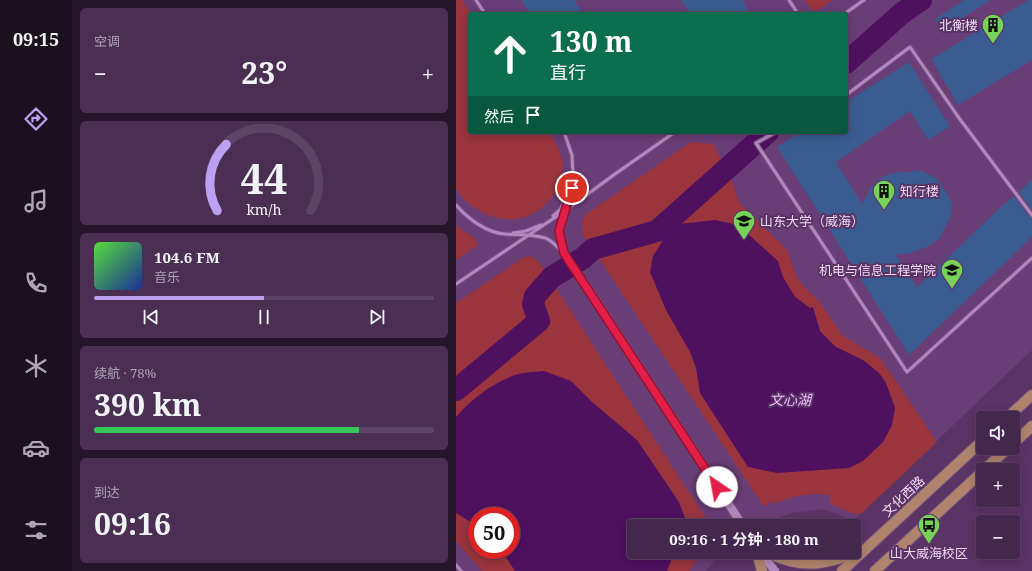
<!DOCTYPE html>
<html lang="zh">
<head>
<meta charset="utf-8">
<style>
	:root { --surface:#44274c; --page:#4b2f53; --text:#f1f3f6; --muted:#afa5b5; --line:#5c4464; --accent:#bca0f2 }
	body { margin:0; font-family:"Noto Serif","Noto Sans SC",serif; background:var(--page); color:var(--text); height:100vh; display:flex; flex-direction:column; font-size:15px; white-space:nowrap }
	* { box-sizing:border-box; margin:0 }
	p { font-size:13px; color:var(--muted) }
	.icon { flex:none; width:22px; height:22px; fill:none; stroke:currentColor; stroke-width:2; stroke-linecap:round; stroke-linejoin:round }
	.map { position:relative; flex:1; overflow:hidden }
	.side { display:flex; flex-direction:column; gap:8px; padding:8px; background:#25152a; width:384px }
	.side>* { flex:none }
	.banner { position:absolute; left:12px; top:12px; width:380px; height:122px; border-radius:4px; box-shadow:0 2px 10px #0003,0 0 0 1px var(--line); background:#0b6e4f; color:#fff; overflow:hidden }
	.controls { position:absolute; left:520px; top:411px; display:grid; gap:8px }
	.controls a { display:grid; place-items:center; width:44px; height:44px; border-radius:4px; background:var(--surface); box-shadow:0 2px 10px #0003,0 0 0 1px var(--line); font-size:20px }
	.speed { position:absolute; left:12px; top:507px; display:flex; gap:8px; font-size:20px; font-weight:700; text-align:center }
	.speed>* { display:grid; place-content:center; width:52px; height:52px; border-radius:50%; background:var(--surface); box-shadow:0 2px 10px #0003,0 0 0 1px var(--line); line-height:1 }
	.speed .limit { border:6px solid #d22; background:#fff; color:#111 }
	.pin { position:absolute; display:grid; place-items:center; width:34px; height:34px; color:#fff; margin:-17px; border:2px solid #fff; border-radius:50%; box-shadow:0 1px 4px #0007 }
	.me { position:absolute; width:44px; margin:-22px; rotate:327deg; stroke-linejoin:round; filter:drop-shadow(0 0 3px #0008) }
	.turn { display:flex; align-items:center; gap:14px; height:84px; padding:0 16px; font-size:18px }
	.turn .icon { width:52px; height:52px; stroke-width:2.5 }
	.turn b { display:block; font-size:28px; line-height:34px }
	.then { display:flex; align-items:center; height:38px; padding:0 16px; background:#0003; gap:8px; font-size:15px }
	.big { font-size:30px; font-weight:700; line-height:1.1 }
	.side .widget { flex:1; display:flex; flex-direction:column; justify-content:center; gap:6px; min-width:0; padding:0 14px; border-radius:6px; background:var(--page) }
	.side .dial { align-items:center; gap:0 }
	.dial svg { height:104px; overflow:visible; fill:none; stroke:var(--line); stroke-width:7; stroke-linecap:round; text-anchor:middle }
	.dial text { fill:var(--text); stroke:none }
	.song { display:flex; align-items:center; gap:12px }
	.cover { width:48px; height:48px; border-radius:6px; background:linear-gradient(135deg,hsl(110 70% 55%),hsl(230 70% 35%)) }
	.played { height:4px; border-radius:2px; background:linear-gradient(90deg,var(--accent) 50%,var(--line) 50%) }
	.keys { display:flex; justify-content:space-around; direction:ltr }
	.heat { display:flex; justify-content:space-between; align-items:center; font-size:22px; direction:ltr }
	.charge { height:6px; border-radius:3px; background:linear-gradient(90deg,#34c759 78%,var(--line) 0) }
	.trip { position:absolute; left:171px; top:519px; width:234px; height:40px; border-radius:4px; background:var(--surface); box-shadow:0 2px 10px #0003,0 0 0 1px var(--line); font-weight:700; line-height:40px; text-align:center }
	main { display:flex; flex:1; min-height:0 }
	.tabs { display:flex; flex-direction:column; width:72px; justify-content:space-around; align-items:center; background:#1b101e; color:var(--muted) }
	.tabs .icon { width:28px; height:28px }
	.tabs .current { color:var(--accent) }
	.tabs b { font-size:18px; color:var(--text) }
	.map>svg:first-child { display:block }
	.built { fill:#693d75; fill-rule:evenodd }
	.green { fill:#9a343d; fill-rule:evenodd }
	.water { fill:#501060 }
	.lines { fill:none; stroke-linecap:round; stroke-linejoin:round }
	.river { stroke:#501060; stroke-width:22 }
	.building { fill:#3a5b90 }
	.lane-casing { stroke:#74527d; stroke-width:5 }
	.street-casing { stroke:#74527d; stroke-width:6 }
	.secondary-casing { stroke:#74527d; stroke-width:10 }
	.primary-casing { stroke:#74527d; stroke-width:12 }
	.lane { stroke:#b387bf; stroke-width:3 }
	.street { stroke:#b387bf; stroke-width:4 }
	.secondary { stroke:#b387bf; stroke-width:8 }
	.primary { stroke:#af836c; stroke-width:10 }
	.route-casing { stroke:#92132f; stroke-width:10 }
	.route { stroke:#e11d48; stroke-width:7 }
	.labels { text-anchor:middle; stroke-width:4; stroke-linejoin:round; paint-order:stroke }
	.poi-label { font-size:13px; fill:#efd7f5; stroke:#5b3466; text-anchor:end }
	.street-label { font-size:13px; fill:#efd7f5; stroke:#5b3466 }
	.water-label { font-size:14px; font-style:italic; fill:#efbdfd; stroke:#5b3466 }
</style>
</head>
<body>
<main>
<nav class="tabs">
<b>09:15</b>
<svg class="icon current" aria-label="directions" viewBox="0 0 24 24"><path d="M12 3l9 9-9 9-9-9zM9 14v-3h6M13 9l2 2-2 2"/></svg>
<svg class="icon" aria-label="music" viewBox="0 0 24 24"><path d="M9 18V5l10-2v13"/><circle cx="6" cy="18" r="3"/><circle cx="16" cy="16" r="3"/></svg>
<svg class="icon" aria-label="phone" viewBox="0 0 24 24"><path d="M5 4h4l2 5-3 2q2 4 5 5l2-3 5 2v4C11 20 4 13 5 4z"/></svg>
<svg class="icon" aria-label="climate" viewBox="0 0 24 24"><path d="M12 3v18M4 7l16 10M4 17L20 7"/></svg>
<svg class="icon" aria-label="car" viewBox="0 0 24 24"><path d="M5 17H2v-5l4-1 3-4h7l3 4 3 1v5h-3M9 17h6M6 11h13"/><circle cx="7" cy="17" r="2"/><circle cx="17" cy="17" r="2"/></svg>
<svg class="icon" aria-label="filters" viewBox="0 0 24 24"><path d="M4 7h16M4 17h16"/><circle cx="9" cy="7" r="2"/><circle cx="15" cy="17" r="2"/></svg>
</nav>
<section class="side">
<div class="widget"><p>空调</p>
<div class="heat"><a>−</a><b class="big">23°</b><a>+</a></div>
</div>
<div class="widget dial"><svg viewBox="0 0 100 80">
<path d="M14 69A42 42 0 1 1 86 69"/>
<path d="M14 69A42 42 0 0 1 21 18" stroke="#bca0f2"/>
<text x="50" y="56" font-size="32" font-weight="700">44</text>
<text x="50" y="72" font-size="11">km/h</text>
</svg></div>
<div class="widget">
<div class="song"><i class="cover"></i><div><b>104.6 FM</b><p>音乐</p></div></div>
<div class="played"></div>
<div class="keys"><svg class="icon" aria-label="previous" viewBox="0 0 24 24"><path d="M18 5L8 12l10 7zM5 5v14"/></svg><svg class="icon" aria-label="pause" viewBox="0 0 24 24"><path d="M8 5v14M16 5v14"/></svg><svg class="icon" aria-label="next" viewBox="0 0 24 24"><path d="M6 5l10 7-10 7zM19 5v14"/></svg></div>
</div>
<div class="widget"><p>续航 · 78%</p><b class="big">390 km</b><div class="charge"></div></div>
<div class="widget"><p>到达</p><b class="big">09:16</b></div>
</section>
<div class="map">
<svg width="576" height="571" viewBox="0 0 576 571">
	<rect width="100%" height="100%" fill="#5b3466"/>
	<!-- built -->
	<path class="built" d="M0,0h576v350l-179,171 -29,-12 -32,4 -16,6 -12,7h-130v26h87l-15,19h-250zM14,14h376v118h-376zM21,516h34v34h-34z"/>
	<!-- green -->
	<g class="green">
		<path d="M0,0h6l9,14h-1v118h80c6,11 13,24 13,37 -1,11 -4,20 -11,28 -27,36 -73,25 -96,-8z"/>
		<polygon points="349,0 377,0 362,10 356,10"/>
		<path d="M235,142l22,2 17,32 9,26 48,48 10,28 10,12 12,11 24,35 37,22 57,84 -75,71 -7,1 -25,-10v-9c-20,-3 -37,1 -56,9l-2,-3 -8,6 -181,-273c-2,-9 -2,-13 3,-20z"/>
		<path d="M0,225c8,8 19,9 22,20l-22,15z"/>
		<path d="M71,256l6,1 6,5 172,264h-77v26h67l-12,19h-207l-26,-30v-238l65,-44zM21,516h34v34h-34z"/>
	</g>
	<!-- water -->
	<g class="water">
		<polygon points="259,220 282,225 322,261 327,277 339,297 354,308 357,307 364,331 380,347 407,360 423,373 430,383 439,408 436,425 427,442 407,461 393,468 321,473 292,467 244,393 240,368 234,352 210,310 194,272 197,256 212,232 223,224"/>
		<path d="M88,371l27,10 21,21 45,38 42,62 9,24h-54v26h42l-3,4 -6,15h-152l-14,-21h10v-34h-34v10l-21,-13v-96c15,-18 37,-34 59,-42 9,-3 20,-3 29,-4z"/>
	</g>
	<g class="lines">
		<!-- river -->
		<g class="river">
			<polyline points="390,63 446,13 465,0"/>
			<polyline points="0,390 83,321 77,304 79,296 96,277 127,258 137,249 201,231 312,132"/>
		</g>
	</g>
	<!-- building -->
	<g class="building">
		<polygon points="65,0 118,0 127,14 74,14"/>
		<polygon points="225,0 286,0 295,14 235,14"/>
		<polygon points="508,0 535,0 486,30 479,19"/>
		<polygon points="573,0 576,0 576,60 502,105 475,59"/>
		<polygon points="453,62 494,126 472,140 454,111 380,162 406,204 414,189 424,178 437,173 465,171 480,178 490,192 496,203 495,216 483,239 471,247 455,253 440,255 461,287 546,206 558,196 574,217 576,218 576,237 453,355 321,147 344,132 390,132 390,102"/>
		<polygon points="576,180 576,210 563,192"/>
	</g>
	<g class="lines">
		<!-- lane casing -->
		<g class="lane-casing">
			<g id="lane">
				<polyline points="20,0 29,14"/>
				<polyline points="333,0 342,14"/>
				<polyline points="388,14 408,0"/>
				<polyline points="390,95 454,47 503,118 576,215"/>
				<polyline points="320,132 300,143 451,372 576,258"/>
				<path d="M0,205c12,14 31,28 49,29 14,1 27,0 40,4 7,2 14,11 19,15l-5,-22 13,-43 1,-13 -1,-20 -8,-23"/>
				<polyline points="97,216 104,210 113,193"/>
				<polyline points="57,233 70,231 85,225"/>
				<polyline points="0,284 110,210 159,174 219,132"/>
				<polyline points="0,565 5,571"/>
			</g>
		</g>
		<!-- street casing -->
		<g class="street-casing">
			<polyline id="street" points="108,253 127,281"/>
		</g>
		<!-- secondary casing -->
		<g class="secondary-casing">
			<g id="secondary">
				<polyline points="127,281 287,526"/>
				<polyline points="304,552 319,571"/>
			</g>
		</g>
		<!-- primary casing -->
		<g class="primary-casing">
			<g id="primary">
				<polyline points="551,418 576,395"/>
				<polyline points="557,444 576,426"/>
				<polyline points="528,470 552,448"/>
				<polyline points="301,552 306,571"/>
				<path d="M311,552c34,18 58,13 93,-1"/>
				<polyline points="386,571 527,440"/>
				<polyline points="419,571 527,471"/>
			</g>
		</g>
		<!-- lane -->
		<use href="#lane" class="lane"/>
		<!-- street -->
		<use href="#street" class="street"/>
		<!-- secondary -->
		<use href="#secondary" class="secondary"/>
		<!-- primary -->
		<use href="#primary" class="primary"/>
	</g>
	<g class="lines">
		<!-- route casing -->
		<g class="route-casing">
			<polyline id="route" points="116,188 103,231 108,253 261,487"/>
		</g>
		<!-- route -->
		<use href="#route" class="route"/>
	</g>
	<!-- icons -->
	<defs>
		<g id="building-pin" transform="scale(1.15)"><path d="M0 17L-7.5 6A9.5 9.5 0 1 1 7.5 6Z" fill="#77d259" stroke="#5b3466"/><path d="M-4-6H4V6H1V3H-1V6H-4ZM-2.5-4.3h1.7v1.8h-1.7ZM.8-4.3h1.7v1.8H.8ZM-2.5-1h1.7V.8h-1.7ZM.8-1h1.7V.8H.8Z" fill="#111"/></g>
		<g id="university-pin" transform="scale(1.15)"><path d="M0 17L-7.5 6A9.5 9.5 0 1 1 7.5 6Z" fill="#77d259" stroke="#5b3466"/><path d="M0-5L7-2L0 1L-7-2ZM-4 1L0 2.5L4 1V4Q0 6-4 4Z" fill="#111"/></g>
		<g id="bus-pin" transform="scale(1.15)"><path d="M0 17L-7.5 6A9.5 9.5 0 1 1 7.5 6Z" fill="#77d259" stroke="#5b3466"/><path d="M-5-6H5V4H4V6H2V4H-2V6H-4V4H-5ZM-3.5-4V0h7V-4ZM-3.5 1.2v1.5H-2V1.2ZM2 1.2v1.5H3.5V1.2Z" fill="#111"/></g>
	</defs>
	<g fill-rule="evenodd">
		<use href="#building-pin" x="537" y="25"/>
		<use href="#building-pin" x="428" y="191"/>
		<use href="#university-pin" x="288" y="221"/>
		<use href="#university-pin" x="496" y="270"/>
		<use href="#bus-pin" x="473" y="525"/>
	</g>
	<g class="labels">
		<!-- poi labels -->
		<g class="poi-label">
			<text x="522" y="30">北衡楼</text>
			<text x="444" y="196" text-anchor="start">知行楼</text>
			<text x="304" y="226" text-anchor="start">山东大学（威海）</text>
			<text x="480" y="275">机电与信息工程学院</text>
			<text x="473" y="558" text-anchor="middle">山大威海校区</text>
		</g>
		<!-- street labels -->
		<g class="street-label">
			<text transform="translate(447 496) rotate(-43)" y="5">文化西路</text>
		</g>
		<!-- water labels -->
		<g class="water-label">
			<text x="334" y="405">文心湖</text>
		</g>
	</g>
</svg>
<div class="controls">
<a><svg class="icon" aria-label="sound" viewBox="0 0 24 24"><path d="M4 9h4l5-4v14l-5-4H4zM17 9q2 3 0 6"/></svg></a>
<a>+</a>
<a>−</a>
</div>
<div class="speed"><div class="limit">50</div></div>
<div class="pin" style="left:116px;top:188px;background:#d93025"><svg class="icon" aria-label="arrive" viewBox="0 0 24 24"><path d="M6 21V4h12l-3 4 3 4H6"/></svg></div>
<svg class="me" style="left:261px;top:487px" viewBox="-20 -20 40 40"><circle r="19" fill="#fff"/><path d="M0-13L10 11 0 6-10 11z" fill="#e11d48"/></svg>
<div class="trip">09:16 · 1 分钟 · 180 m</div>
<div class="banner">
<div class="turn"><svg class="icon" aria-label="ahead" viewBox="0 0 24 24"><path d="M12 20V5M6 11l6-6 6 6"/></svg><div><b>130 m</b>直行</div></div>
<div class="then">然后<svg class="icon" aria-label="arrive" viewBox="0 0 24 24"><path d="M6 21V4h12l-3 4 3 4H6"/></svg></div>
</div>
</div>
</main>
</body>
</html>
